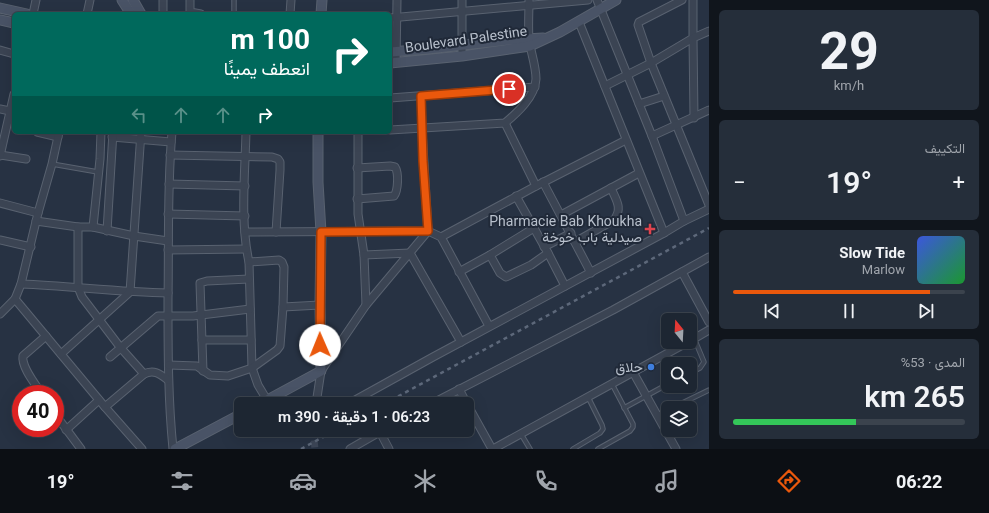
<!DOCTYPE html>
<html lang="ar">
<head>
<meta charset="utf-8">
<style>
	:root { --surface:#1d2632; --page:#252e3a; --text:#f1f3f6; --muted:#a0a5ac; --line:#3b434d; --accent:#ea580c }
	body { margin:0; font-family:Roboto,Vazirmatn,sans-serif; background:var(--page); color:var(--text); direction:rtl; height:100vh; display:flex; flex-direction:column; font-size:15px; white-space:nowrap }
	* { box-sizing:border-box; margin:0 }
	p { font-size:13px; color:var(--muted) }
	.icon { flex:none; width:22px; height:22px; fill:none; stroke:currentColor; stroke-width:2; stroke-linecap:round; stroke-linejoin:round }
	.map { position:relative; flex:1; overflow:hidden; direction:ltr }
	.drawer { display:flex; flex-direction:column; gap:10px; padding:10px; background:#10151c; width:280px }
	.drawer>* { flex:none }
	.top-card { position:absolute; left:12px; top:12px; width:380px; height:122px; border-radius:6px; box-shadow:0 4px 16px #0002,0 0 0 1px var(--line); direction:rtl; background:#00695c; color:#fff; overflow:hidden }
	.needle { width:26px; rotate:342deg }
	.tools { position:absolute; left:661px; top:313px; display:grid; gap:8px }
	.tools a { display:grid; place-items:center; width:36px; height:36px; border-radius:6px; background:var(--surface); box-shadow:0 4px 16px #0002,0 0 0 1px var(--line); font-size:20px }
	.speed { position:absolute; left:12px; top:385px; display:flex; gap:8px; font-size:20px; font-weight:700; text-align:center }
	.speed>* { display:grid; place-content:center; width:52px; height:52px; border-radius:50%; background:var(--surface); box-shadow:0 4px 16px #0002,0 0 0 1px var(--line); line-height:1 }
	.speed .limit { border:6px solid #d22; background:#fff; color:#111 }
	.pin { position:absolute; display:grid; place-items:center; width:34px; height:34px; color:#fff; margin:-17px; border:2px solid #fff; border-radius:50%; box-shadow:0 1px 4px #0007 }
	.me { position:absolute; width:44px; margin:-22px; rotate:359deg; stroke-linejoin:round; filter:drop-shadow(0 0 3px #0008) }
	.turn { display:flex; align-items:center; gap:14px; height:84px; padding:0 16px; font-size:18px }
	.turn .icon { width:52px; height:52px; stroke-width:2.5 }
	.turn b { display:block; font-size:28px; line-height:34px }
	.lanes { display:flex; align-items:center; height:38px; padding:0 16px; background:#0003; justify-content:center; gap:20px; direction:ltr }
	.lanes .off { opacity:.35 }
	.big { font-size:30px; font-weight:600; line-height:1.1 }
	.drawer .widget { flex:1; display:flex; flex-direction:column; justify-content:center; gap:6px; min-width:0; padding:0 14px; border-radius:6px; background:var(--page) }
	.drawer .dial { align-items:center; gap:0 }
	.dial b { font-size:52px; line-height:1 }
	.song { display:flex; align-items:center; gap:12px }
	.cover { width:48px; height:48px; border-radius:6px; background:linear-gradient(135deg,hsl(230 70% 55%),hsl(130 70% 35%)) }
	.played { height:4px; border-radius:2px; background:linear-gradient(90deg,var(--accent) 85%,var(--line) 85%) }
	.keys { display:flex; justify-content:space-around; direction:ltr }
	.heat { display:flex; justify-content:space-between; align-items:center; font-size:22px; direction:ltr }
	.charge { height:6px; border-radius:3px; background:linear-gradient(90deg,#34c759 53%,var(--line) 0) }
	.trip { position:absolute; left:234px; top:397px; width:240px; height:40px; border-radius:6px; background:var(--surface); box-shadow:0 4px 16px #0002,0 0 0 1px var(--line); font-weight:600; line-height:40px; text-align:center; direction:rtl }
	.dock { display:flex; height:64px; justify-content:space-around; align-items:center; background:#0c0f14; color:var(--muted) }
	.dock .icon { width:28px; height:28px }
	.dock .active { color:var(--accent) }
	.dock b { font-size:18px; color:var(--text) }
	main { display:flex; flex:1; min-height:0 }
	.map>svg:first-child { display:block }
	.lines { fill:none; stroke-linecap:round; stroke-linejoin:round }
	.street-tunnel { stroke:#3d4758; stroke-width:7; stroke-dasharray:7 3.5; stroke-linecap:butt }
	.lane-casing { stroke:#596270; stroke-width:5.5 }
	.street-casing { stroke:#596270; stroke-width:9 }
	.secondary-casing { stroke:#596270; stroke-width:11 }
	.lane { stroke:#3b4453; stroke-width:3.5 }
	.street { stroke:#3b4453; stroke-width:7 }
	.secondary { stroke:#495366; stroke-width:9 }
	.rail { stroke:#5d687a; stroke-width:2.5; stroke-dasharray:4 4; stroke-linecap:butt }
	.route-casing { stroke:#983908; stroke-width:10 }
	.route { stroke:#ea580c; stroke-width:7 }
	.health-dot { fill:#e0444e; stroke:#202938; stroke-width:1.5 }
	.shop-dot { fill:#3f7fe0; stroke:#202938; stroke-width:1.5 }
	.labels { text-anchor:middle; stroke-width:4; stroke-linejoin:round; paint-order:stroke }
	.street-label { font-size:14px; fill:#b8c0cc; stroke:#202938 }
	.poi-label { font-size:14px; fill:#b8c0cc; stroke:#202938; text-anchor:end }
</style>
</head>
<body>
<main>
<section class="drawer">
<div class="widget dial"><b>29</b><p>km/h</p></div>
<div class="widget"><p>التكييف</p>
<div class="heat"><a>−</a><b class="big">19°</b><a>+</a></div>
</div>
<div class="widget">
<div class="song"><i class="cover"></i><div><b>Slow Tide</b><p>Marlow</p></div></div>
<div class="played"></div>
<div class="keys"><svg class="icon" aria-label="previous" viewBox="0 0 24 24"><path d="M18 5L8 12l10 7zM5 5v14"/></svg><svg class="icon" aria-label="pause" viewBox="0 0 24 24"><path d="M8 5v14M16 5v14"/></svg><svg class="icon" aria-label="next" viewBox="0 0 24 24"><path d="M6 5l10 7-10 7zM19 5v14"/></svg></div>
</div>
<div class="widget"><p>المدى · 53%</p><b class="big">265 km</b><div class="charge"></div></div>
</section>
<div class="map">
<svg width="709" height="449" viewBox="0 0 709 449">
	<rect width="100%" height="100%" fill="#273243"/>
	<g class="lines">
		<!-- street-tunnel -->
		<polyline class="street-tunnel" points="313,430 315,449"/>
		<!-- lane casing -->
		<g class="lane-casing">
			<g id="lane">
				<polyline points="234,14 234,0"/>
				<polyline points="421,97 422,129"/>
				<polyline points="52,164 98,172"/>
				<polyline points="690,373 700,368 704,362 694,338"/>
				<polyline points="624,408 668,384"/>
				<polyline points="672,408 709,390"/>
				<polyline points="657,415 668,410"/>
				<polyline points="521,434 530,449"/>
				<polyline points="573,449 600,433 603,429 602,425 588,397"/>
				<polyline points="598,449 630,431 633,427 633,424 612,384"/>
			</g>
		</g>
		<!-- street casing -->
		<g class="street-casing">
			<g id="street">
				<polyline points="190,0 190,12 201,14"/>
				<polyline points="597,0 652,136 684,221"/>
				<polyline points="682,0 639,22 638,25 651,63 709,205"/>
				<polyline points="33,14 36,0"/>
				<polyline points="87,14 90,0"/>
				<polyline points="163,14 163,0"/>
				<polyline points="290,14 291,0"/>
				<polyline points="390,18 588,0"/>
				<polyline points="0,50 14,54"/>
				<polyline points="462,56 462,0"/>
				<polyline points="396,62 397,0"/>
				<polyline points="605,86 651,63 693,38 693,0"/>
				<polyline points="390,98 535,87"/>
				<polyline points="639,104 664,96"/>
				<polyline points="0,109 10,111"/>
				<polyline points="694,118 693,38 709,31"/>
				<polyline points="505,123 536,186"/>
				<path d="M390,130l115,-7c12,-10 30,-26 31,-44 0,-13 -5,-26 -7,-39 -1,-13 0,-27 0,-40"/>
				<polyline points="37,132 58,137"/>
				<path d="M172,132c-5,56 -3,112 -4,168 0,50 0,99 5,149"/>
				<path d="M246,132c-1,41 -6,90 3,130l3,106 6,17 9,15"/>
				<polyline points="358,132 358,214 364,255 366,305"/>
				<polyline points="652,136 709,110"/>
				<polyline points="112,137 171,142"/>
				<polyline points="0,155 26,159"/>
				<polyline points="170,155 272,157 278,159 280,162 280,170 276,232"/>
				<polyline points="0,156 14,94"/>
				<polyline points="543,182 591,273"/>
				<polyline points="169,184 245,186"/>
				<polyline points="516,196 548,253 565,286"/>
				<path d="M357,199l37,-3c4,-5 5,-23 1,-29l-5,-1 -33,2"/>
				<polyline points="0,203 38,213"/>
				<polyline points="168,214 245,216"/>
				<polyline points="561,215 639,173"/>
				<polyline points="36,221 78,227 93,227 134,236 168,241"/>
				<path d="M78,227v60l4,10 38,50 24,27c10,-5 16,0 24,6"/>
				<polyline points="93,227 100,159 101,132"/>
				<polyline points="107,231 113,132"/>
				<polyline points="245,232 428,231 441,237 489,326"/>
				<polyline points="664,233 684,221 709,209"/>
				<polyline points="441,237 536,186 626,140"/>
				<polyline points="0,240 31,247"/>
				<path d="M575,242l39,-22c9,-12 2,-20 -3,-32"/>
				<polyline points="544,247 571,233"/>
				<polyline points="168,250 246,249"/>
				<polyline points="364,255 410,253 461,342"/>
				<polyline points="490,255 500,273 506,277 531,265 548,253"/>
				<polyline points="459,272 490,255 534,228"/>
				<polyline points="682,272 709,322"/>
				<path d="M21,284c49,2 98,8 147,9"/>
				<polyline points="15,299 105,407 142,449"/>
				<polyline points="283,307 320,305"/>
				<polyline points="0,314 15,299 21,284 38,213 52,164 59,132"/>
				<polyline points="202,340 251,340"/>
				<polyline points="690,341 709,330"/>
				<polyline points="61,354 130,292 141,132"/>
				<polyline points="110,357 158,316 193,316 250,309"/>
				<polyline points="169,365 197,366 210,375 228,376 252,368 277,350 280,346 283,307 284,267 282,262 279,260 249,262"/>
				<polyline points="203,371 200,283 207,281 249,279"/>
				<polyline points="633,372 676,449"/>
				<polyline points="459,389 467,404"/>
				<path d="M42,394c-6,-9 -21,-27 -19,-38l23,-20"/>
				<polyline points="316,404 321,371 366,305 428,231 422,129"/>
				<polyline points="348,404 433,357 664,233 579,22"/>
				<polyline points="431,404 613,310 709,257"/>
				<polyline points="467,404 492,449"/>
				<polyline points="105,407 144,374"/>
				<polyline points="55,414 81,449"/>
				<polyline points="66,430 99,400"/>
				<polyline points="380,432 389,449"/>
				<polyline points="350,449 383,430"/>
				<polyline points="493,449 688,342"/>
			</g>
		</g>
		<!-- secondary casing -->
		<g class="secondary-casing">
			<g id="secondary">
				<polyline points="122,0 131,14"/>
				<polyline points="133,0 141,14"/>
				<polyline points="0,8 27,14"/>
				<polyline points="321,14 322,0"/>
				<polyline points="0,20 14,23"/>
				<polyline points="390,52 428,49 508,40 543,38"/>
				<polyline points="390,63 462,56 530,46 560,32 616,0"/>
				<polyline points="260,404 321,371 320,305 321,232 318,182 318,132"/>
				<polyline points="175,449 241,414"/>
			</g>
		</g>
		<!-- lane -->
		<use href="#lane" class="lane"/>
		<!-- street -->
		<use href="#street" class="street"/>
		<!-- secondary -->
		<use href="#secondary" class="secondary"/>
		<!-- rail -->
		<g class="rail">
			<polyline points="384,404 709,228"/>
			<polyline points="301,449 336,430"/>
		</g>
	</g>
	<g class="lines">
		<!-- route casing -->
		<g class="route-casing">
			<polyline id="route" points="320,345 321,232 428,231 423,161 421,96 509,89"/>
		</g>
		<!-- route -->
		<use href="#route" class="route"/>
	</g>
	<!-- markers -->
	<path class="health-dot" d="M648 223h4v4h4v4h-4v4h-4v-4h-4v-4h4z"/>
	<circle class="shop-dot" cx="651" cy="367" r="4"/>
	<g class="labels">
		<!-- street labels -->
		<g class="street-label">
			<text transform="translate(466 39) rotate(-8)" y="5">Boulevard Palestine</text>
		</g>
		<!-- poi labels -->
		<g class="poi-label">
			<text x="642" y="226">Pharmacie Bab Khoukha<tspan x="642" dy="16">صيدلية باب خوخة</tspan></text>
			<text x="643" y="372">حلاق</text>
		</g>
	</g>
</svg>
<div class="tools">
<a><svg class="needle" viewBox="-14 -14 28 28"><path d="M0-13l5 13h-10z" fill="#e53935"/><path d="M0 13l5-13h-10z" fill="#a0a5ac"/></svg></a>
<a><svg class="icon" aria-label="search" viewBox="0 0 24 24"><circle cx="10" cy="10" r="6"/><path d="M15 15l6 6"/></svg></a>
<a><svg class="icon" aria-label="layers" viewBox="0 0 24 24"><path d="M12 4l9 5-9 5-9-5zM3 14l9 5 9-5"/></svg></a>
</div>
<div class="speed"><div class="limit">40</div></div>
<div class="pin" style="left:509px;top:89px;background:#d93025"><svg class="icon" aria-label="arrive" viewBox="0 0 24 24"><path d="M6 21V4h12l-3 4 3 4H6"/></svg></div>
<svg class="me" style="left:320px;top:345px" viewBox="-20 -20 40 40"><circle r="19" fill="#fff"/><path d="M0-13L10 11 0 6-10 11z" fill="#ea580c"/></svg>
<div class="trip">06:23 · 1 دقيقة · 390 m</div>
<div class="top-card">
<div class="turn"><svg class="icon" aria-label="right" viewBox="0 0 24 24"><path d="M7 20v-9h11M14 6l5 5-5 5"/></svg><div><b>100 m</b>انعطف يمينًا</div></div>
<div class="lanes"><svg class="icon off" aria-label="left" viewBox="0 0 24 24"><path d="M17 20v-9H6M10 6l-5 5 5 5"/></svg><svg class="icon off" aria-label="ahead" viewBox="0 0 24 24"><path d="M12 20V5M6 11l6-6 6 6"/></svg><svg class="icon off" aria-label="ahead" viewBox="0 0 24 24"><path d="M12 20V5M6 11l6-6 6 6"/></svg><svg class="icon" aria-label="right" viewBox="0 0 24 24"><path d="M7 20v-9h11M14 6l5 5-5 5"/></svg></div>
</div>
</div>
</main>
<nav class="dock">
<b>06:22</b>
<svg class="icon active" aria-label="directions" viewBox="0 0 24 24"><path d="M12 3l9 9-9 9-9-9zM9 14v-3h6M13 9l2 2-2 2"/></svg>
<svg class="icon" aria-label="music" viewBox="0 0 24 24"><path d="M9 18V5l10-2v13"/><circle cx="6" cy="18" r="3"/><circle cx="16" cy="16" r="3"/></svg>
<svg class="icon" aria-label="phone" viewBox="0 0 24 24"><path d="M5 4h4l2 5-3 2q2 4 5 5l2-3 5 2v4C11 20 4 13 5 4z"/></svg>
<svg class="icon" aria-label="climate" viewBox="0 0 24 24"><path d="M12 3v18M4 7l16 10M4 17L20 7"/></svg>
<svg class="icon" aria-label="car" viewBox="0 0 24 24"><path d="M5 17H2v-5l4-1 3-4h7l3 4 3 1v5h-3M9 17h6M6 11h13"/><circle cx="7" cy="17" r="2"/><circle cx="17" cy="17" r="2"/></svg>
<svg class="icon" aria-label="filters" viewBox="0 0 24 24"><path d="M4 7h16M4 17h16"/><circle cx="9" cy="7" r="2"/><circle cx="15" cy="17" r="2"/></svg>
<b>19°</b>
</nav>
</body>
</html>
